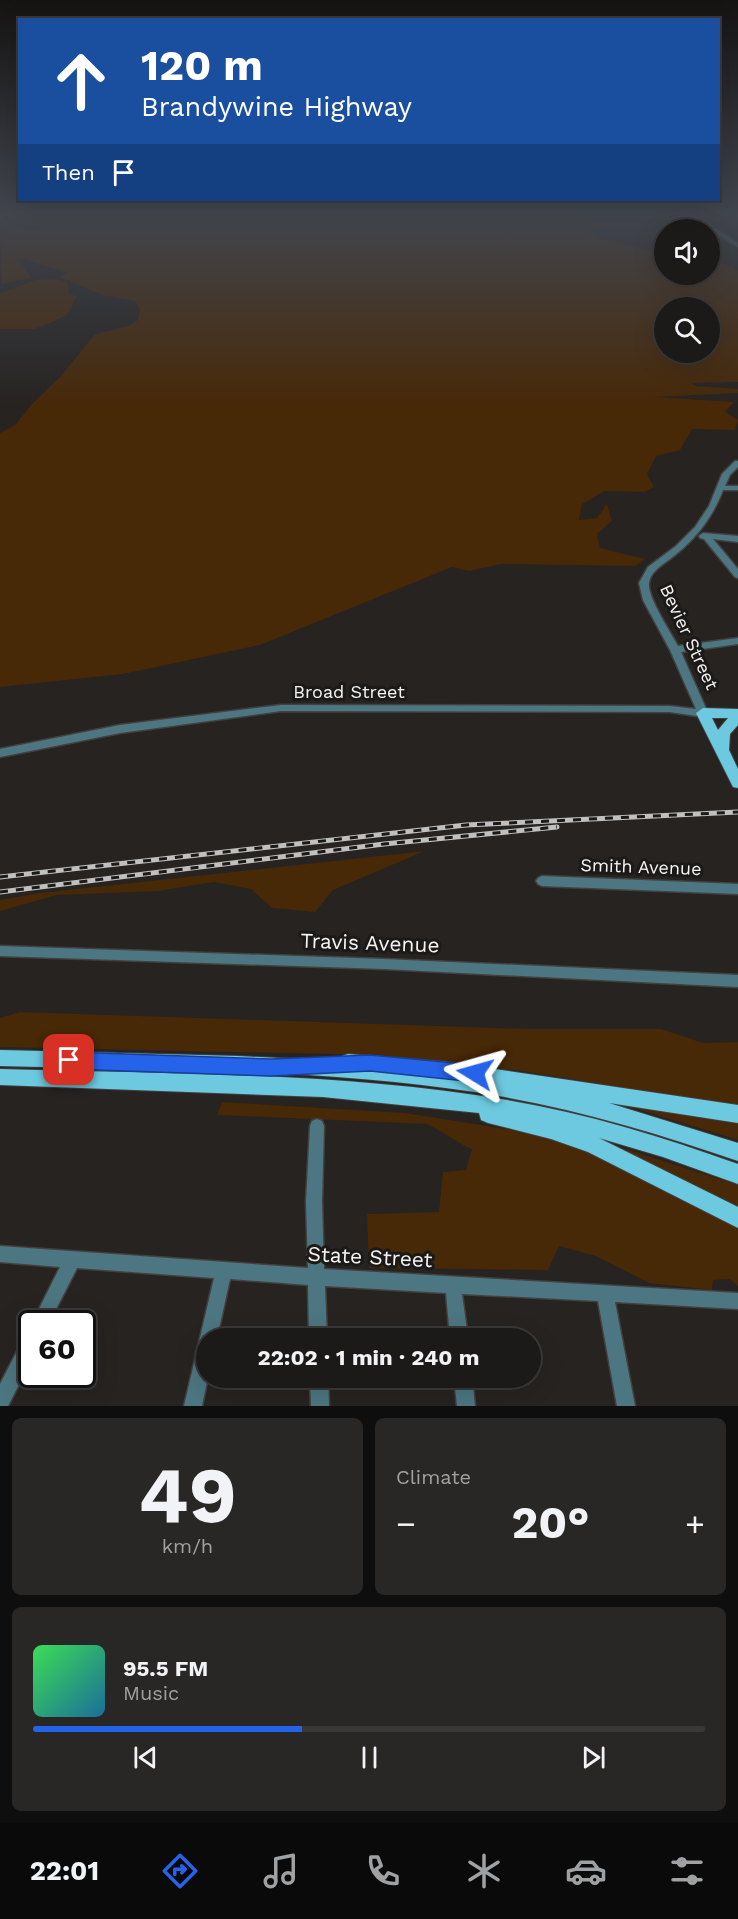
<!DOCTYPE html>
<html lang="en">
<head>
<meta charset="utf-8">
<style>
	:root { --surface:#1c1a19; --page:#292726; --text:#f1f3f6; --muted:#a0a1a2; --line:#3a3838; --accent:#2563eb }
	body { margin:0; font-family:"Work Sans",sans-serif; background:var(--page); color:var(--text); height:100vh; display:flex; flex-direction:column; font-size:22px; white-space:nowrap }
	* { box-sizing:border-box; margin:0 }
	p { font-size:20px; color:var(--muted) }
	.icon { flex:none; width:33px; height:33px; fill:none; stroke:currentColor; stroke-width:2; stroke-linecap:round; stroke-linejoin:round }
	.map { position:relative; height:1406px; overflow:hidden }
	.details { display:flex; flex-direction:column; gap:12px; padding:12px; background:#0f0e0e; flex:1 }
	.details>* { flex:none }
	.banner { position:absolute; left:18px; top:18px; width:702px; height:183px; border-radius:0px; box-shadow:0 6px 24px #0002,0 0 0 2px var(--line); background:#1a4fa0; color:#fff; overflow:hidden }
	.controls { position:absolute; left:654px; top:219px; display:grid; gap:12px }
	.controls a { display:grid; place-items:center; width:66px; height:66px; border-radius:50%; background:var(--surface); box-shadow:0 6px 24px #0002,0 0 0 2px var(--line); font-size:30px }
	.speed { position:absolute; left:18px; top:1310px; display:flex; gap:12px; font-size:30px; font-weight:700; text-align:center }
	.speed>* { display:grid; place-content:center; width:78px; height:78px; border-radius:50%; background:var(--surface); box-shadow:0 6px 24px #0002,0 0 0 2px var(--line); line-height:1 }
	.speed .limit { border:3px solid #111; border-radius:9px; background:#fff; color:#111 }
	.pin { position:absolute; display:grid; place-items:center; width:51px; height:51px; color:#fff; margin:-26px; border-radius:12px; box-shadow:0 3px 9px #0006 }
	.me { position:absolute; width:66px; margin:-33px; rotate:278deg; stroke-linejoin:round; filter:drop-shadow(0 0 4px #0008) }
	.turn { display:flex; align-items:center; gap:21px; height:126px; padding:0 24px; font-size:27px }
	.turn .icon { width:78px; height:78px; stroke-width:2.5 }
	.turn b { display:block; font-size:42px; line-height:51px }
	.then { display:flex; align-items:center; height:57px; padding:0 24px; background:#0003; gap:12px; font-size:22px }
	.big { font-size:45px; font-weight:700; line-height:1.1 }
	.details .tile { flex:1; display:flex; flex-direction:column; justify-content:center; gap:9px; min-width:0; padding:0 21px; border-radius:9px; background:var(--page) }
	.details .dial { align-items:center; gap:0 }
	.dial b { font-size:78px; line-height:1 }
	.song { display:flex; align-items:center; gap:18px }
	.cover { width:72px; height:72px; border-radius:9px; background:linear-gradient(135deg,hsl(130 70% 55%),hsl(200 70% 35%)) }
	.played { height:6px; border-radius:3px; background:linear-gradient(90deg,var(--accent) 40%,var(--line) 40%) }
	.keys { display:flex; justify-content:space-around; direction:ltr }
	.heat { display:flex; justify-content:space-between; align-items:center; font-size:33px; direction:ltr }
	.details .tiles { flex:1; display:grid; gap:12px; grid-template-columns:1fr 1fr }
	.tile:last-child { grid-column:span 2 }
	.trip { position:absolute; left:196px; top:1328px; width:345px; height:60px; border-radius:30px; background:var(--surface); box-shadow:0 6px 24px #0002,0 0 0 2px var(--line); font-weight:700; line-height:60px; text-align:center }
	.tabs { display:flex; height:96px; justify-content:space-around; align-items:center; background:#0b0a0a; color:var(--muted) }
	.tabs .icon { width:42px; height:42px }
	.tabs .current { color:var(--accent) }
	.tabs b { font-size:27px; color:var(--text) }
	.map>svg:first-child { display:block }
	.green { fill:#472807; fill-rule:evenodd }
	.lines { fill:none; stroke-linecap:round; stroke-linejoin:round }
	.minor-casing { stroke:#43403e; stroke-width:3 }
	.major-casing { stroke:#43403e; stroke-width:2 }
	.minor { fill:#4c7681; fill-rule:evenodd }
	.major { fill:#6cc9e0; fill-rule:evenodd }
	.rail-casing { stroke:#c2c0be; stroke-width:5 }
	.rail { stroke:#1c1a18; stroke-width:3; stroke-dasharray:8; stroke-linecap:butt }
	.route { fill:#2563eb; stroke:#184099; stroke-width:1.5 }
	.labels { text-anchor:middle; stroke-width:6; stroke-linejoin:round; paint-order:stroke }
	.street-label { font-size:18px; fill:#f6f4f3; stroke:#1c1a18 }
	.near-street-label { font-size:21px; fill:#f6f4f3; stroke:#1c1a18 }
</style>
</head>
<body>
<div class="map">
<svg width="738" height="1406" viewBox="0 0 738 1406">
	<rect width="100%" height="100%" fill="#262321"/>
	<!-- green -->
	<g class="green">
		<path d="M0,211h577l28,17h-19l13,10 65,15v21h46v-16l28,12v112l-47,1 5,3 42,3v4l-85,4 81,5 -9,10 13,8 -3,10 -43,-1 -12,21 -24,6 -9,18 7,13 -9,5 -40,-1 -23,13 -3,16 18,-2 10,-14 5,17 -15,13 3,14 45,11 -10,7 -134,-2 -32,7 -17,-4 -192,78 -137,29 -123,13v-254l15,-8 18,-22 29,-28 32,-40 34,-9 10,-6 2,-11 -5,-8 -32,-6 -43,-18 8,-4 -46,-15 -3,2 12,18 -30,6zM664,308h46v44h-46z"/>
		<polygon points="54,279 66,282 69,287 68,294 77,296 67,315 52,322 34,329 0,329 0,293 36,280"/>
		<polygon points="425,851 333,890 315,912 272,908 251,889 214,882 158,891 57,895 0,911 0,900 40,893"/>
		<polygon points="20,1012 528,1029 661,1029 703,1043 738,1042 738,1106 522,1071 381,1055 0,1047 0,1018"/>
		<path d="M222,1102l183,11 153,24 180,91v58l-8,-7 -17,1 -1,10 -63,-7 -53,-27 -37,-10 -11,24 -179,-2 -2,-54 72,-2 4,-40 23,-2 6,-21c-17,-7 -29,-18 -46,-25l-209,-9z"/>
		<polygon points="617,1103 738,1122 738,1140"/>
		<polygon points="623,1148 738,1185 738,1210 622,1152"/>
	</g>
	<g class="lines">
		<!-- minor casing -->
		<g class="minor-casing">
			<g id="minor">
				<polygon points="681,211 688,211 738,243 738,247"/>
				<path d="M735,461h3v6l-8,8 -5,11h13v4h-15c-11,29 -29,51 -53,69 -8,6 -20,13 -21,24 -2,14 22,50 29,63l60,-8v6l-57,8 27,61 -1,2 -4,2 -33,-5 -389,-1 -161,22 -120,24v-8l120,-24 161,-20 389,1 26,3 -26,-59 -27,-50 -4,-17 9,-16 28,-21 19,-19 14,-21 13,-32z"/>
				<polygon points="703,533 738,536 738,542 713,539 738,569 738,578 735,577 704,539 700,538 699,536"/>
				<polygon points="542,876 738,884 738,894 542,886 538,884 536,881 538,878"/>
				<polygon points="0,946 384,959 738,975 738,987 384,969 0,956"/>
				<polygon points="317,1119 322,1121 324,1126 322,1202 324,1269 738,1293 738,1309 615,1302 635,1406 617,1406 598,1301 462,1294 468,1338 450,1338 446,1293 325,1286 327,1338 309,1338 308,1285 230,1279 217,1338 207,1338 208,1377 202,1406 184,1406 214,1278 77,1268 49,1323 32,1323 60,1267 0,1262 0,1246 308,1268 306,1202 310,1126 312,1121"/>
				<polygon points="32,1332 32,1359 8,1406 0,1406 0,1384 26,1334"/>
				<polygon points="310,1377 328,1377 329,1406 311,1406"/>
				<polygon points="454,1377 472,1377 475,1406 457,1406"/>
			</g>
		</g>
		<!-- major casing -->
		<g class="major-casing">
			<g id="major">
				<path d="M703,708l35,1v16l-8,9 -1,16 9,19v19l-5,-1 -37,-74zM712,718h16l-10,12z"/>
				<path d="M0,1050l238,6 101,5 3,-5 6,-2 100,8 290,43v18l-129,-20 129,40v18c-86,-30 -173,-55 -263,-69 -157,-24 -317,-22 -475,-26z"/>
				<path d="M0,1069c169,5 340,3 507,31 79,13 156,37 231,64v20l-75,-27 -64,-19 139,69v21l-150,-76 -37,-13 -63,-16 -7,-3 -2,-7 -156,-16 -323,-12z"/>
			</g>
		</g>
		<!-- minor -->
		<use href="#minor" class="minor"/>
		<!-- major -->
		<use href="#major" class="major"/>
		<!-- rail casing -->
		<g class="rail-casing">
			<g id="rail">
				<polyline points="0,877 466,825 738,812"/>
				<polyline points="0,892 384,844 557,827"/>
			</g>
		</g>
		<!-- rail -->
		<use href="#rail" class="rail"/>
	</g>
	<!-- sky -->
	<linearGradient id="sky" x2="0" y2="1"><stop stop-color="#151312"/><stop offset="0.52" stop-color="#41454e"/><stop offset="1" stop-color="#41454e" stop-opacity="0"/></linearGradient>
	<rect width="738" height="408" fill="url(#sky)"/>
	<!-- route -->
	<polygon class="route" points="69,1052 271,1059 370,1055 475,1065 481,1067 484,1073 481,1079 475,1082 370,1071 271,1076 69,1069 63,1066 60,1060 63,1055"/>
	<g class="labels">
		<!-- street labels -->
		<g class="street-label">
			<text transform="translate(689 637) rotate(65)" y="6">Bevier Street</text>
			<text x="349" y="698">Broad Street</text>
			<text transform="translate(641 867) rotate(2)" y="6">Smith Avenue</text>
		</g>
		<!-- near-street labels -->
		<g class="near-street-label">
			<text transform="translate(370 943) rotate(2)" y="7">Travis Avenue</text>
			<text transform="translate(370 1257) rotate(3)" y="7">State Street</text>
		</g>
	</g>
</svg>
<div class="controls">
<a><svg class="icon" aria-label="sound" viewBox="0 0 24 24"><path d="M4 9h4l5-4v14l-5-4H4zM17 9q2 3 0 6"/></svg></a>
<a><svg class="icon" aria-label="search" viewBox="0 0 24 24"><circle cx="10" cy="10" r="6"/><path d="M15 15l6 6"/></svg></a>
</div>
<div class="speed"><div class="limit">60</div></div>
<div class="pin" style="left:69px;top:1060px;background:#d93025"><svg class="icon" aria-label="arrive" viewBox="0 0 24 24"><path d="M6 21V4h12l-3 4 3 4H6"/></svg></div>
<svg class="me" style="left:475px;top:1073px" viewBox="-20 -20 40 40"><path d="M0-17L14 15 0 8-14 15z" fill="#2563eb" stroke="#fff" stroke-width="4"/></svg>
<div class="trip">22:02 · 1 min · 240 m</div>
<div class="banner">
<div class="turn"><svg class="icon" aria-label="ahead" viewBox="0 0 24 24"><path d="M12 20V5M6 11l6-6 6 6"/></svg><div><b>120 m</b>Brandywine Highway</div></div>
<div class="then">Then<svg class="icon" aria-label="arrive" viewBox="0 0 24 24"><path d="M6 21V4h12l-3 4 3 4H6"/></svg></div>
</div>
</div>
<section class="details">
<div class="tiles">
<div class="tile dial"><b>49</b><p>km/h</p></div>
<div class="tile"><p>Climate</p>
<div class="heat"><a>−</a><b class="big">20°</b><a>+</a></div>
</div>
<div class="tile">
<div class="song"><i class="cover"></i><div><b>95.5 FM</b><p>Music</p></div></div>
<div class="played"></div>
<div class="keys"><svg class="icon" aria-label="previous" viewBox="0 0 24 24"><path d="M18 5L8 12l10 7zM5 5v14"/></svg><svg class="icon" aria-label="pause" viewBox="0 0 24 24"><path d="M8 5v14M16 5v14"/></svg><svg class="icon" aria-label="next" viewBox="0 0 24 24"><path d="M6 5l10 7-10 7zM19 5v14"/></svg></div>
</div>
</div>
</section>
<nav class="tabs">
<b>22:01</b>
<svg class="icon current" aria-label="directions" viewBox="0 0 24 24"><path d="M12 3l9 9-9 9-9-9zM9 14v-3h6M13 9l2 2-2 2"/></svg>
<svg class="icon" aria-label="music" viewBox="0 0 24 24"><path d="M9 18V5l10-2v13"/><circle cx="6" cy="18" r="3"/><circle cx="16" cy="16" r="3"/></svg>
<svg class="icon" aria-label="phone" viewBox="0 0 24 24"><path d="M5 4h4l2 5-3 2q2 4 5 5l2-3 5 2v4C11 20 4 13 5 4z"/></svg>
<svg class="icon" aria-label="climate" viewBox="0 0 24 24"><path d="M12 3v18M4 7l16 10M4 17L20 7"/></svg>
<svg class="icon" aria-label="car" viewBox="0 0 24 24"><path d="M5 17H2v-5l4-1 3-4h7l3 4 3 1v5h-3M9 17h6M6 11h13"/><circle cx="7" cy="17" r="2"/><circle cx="17" cy="17" r="2"/></svg>
<svg class="icon" aria-label="filters" viewBox="0 0 24 24"><path d="M4 7h16M4 17h16"/><circle cx="9" cy="7" r="2"/><circle cx="15" cy="17" r="2"/></svg>
</nav>
</body>
</html>
